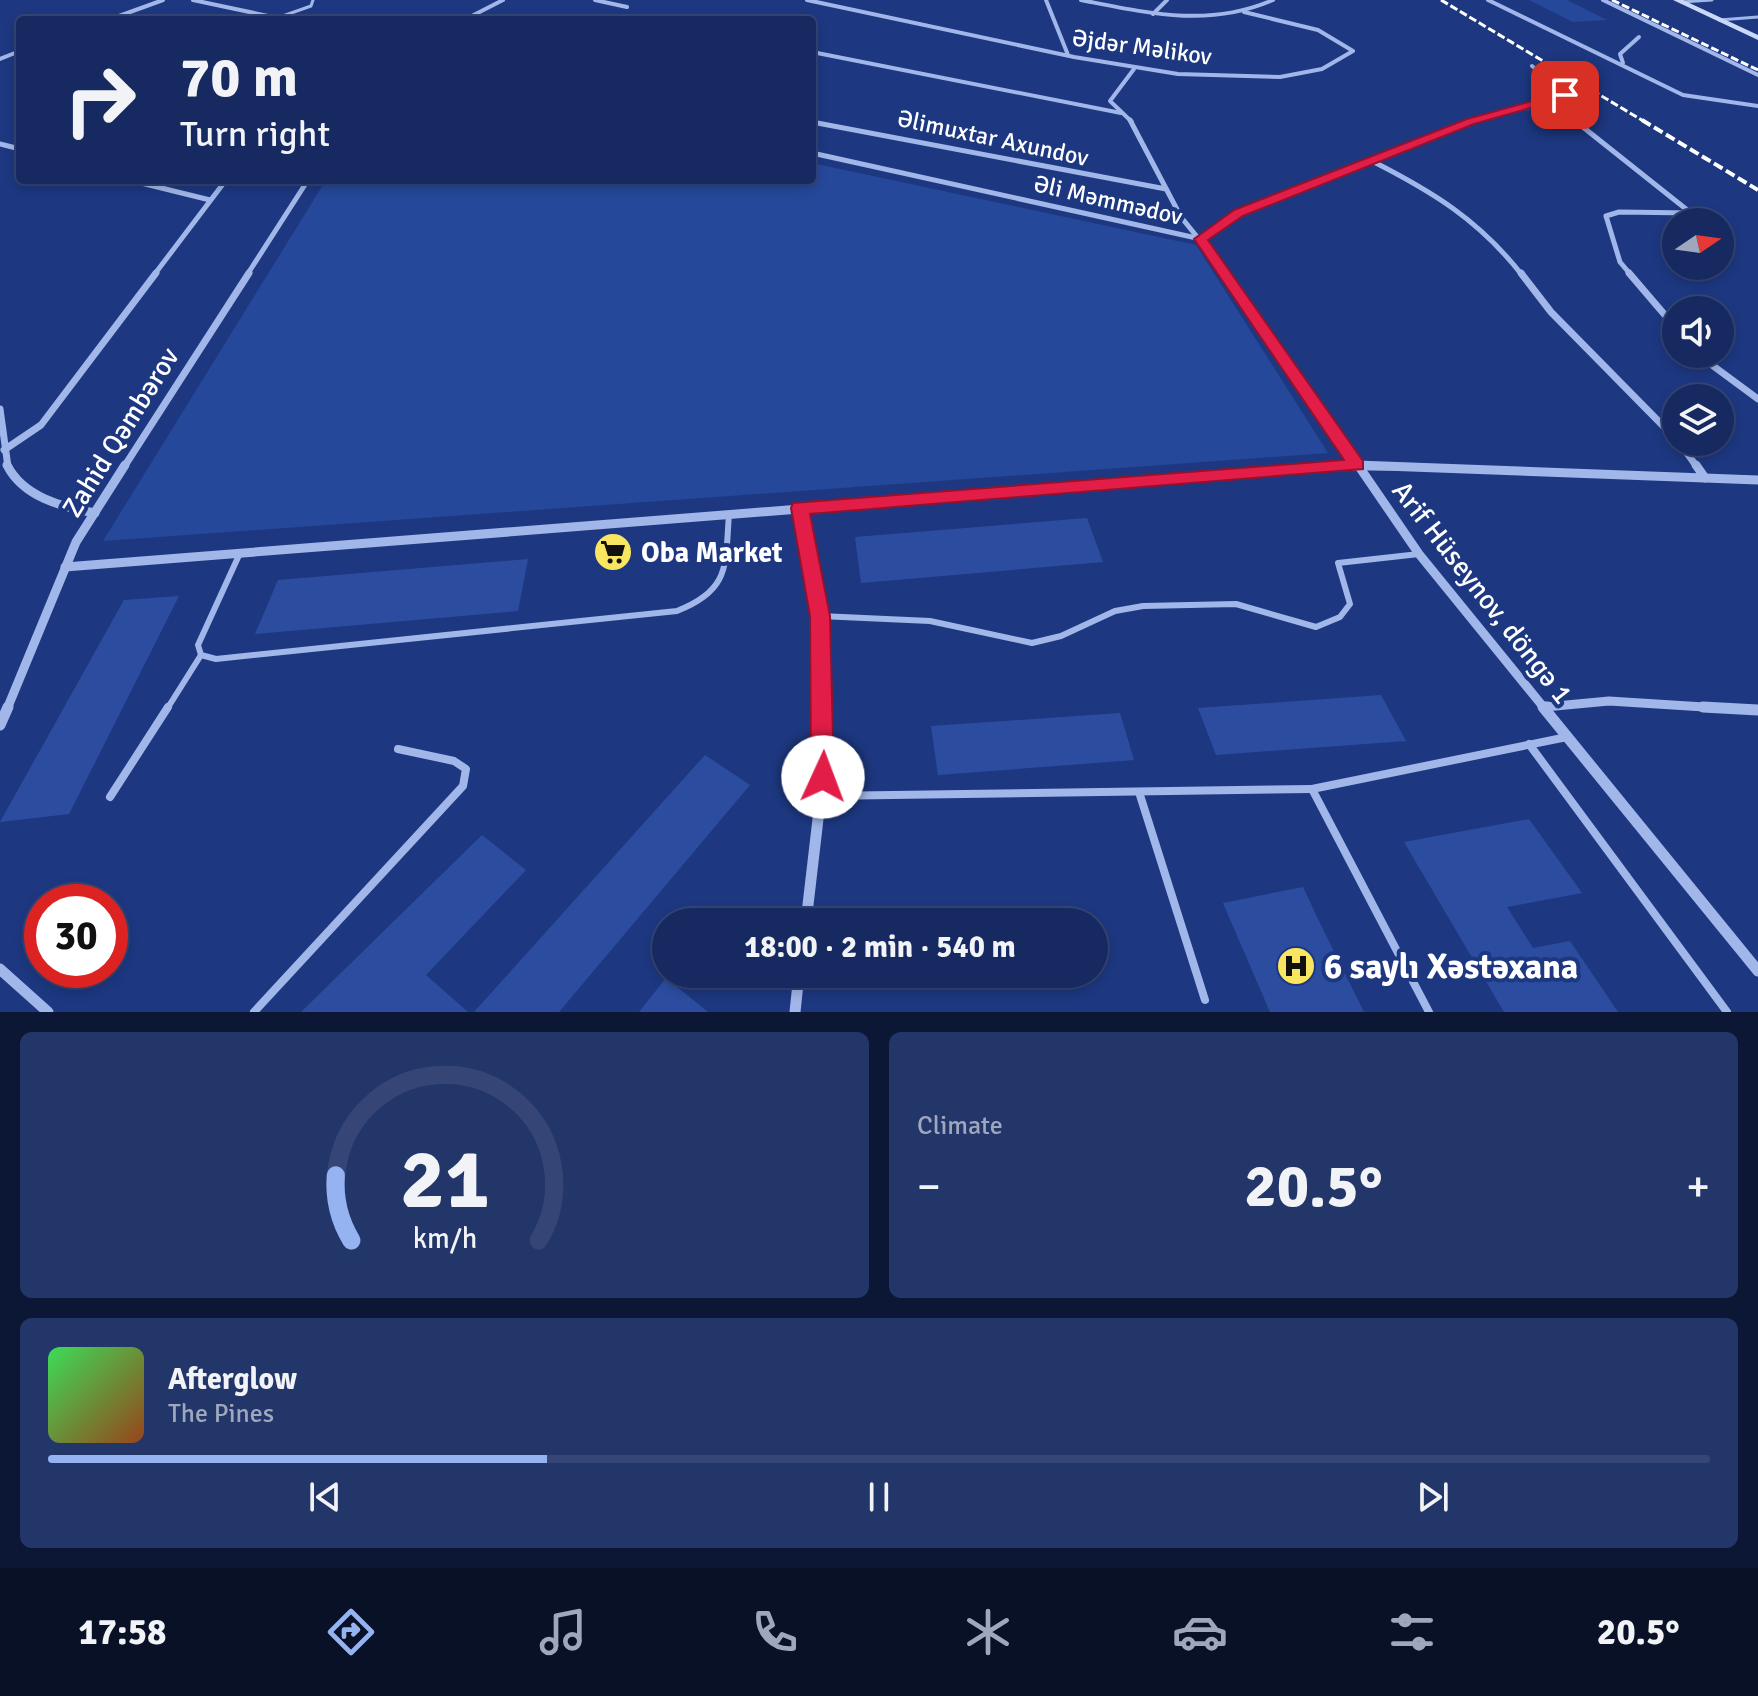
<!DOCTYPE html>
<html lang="en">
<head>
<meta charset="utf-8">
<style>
	:root { --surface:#162a61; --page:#23366a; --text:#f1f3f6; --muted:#9ea7bd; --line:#354676; --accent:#95b2f1 }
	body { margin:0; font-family:Signika,sans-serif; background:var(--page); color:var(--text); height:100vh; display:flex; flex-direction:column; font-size:30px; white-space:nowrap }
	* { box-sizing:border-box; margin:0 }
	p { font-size:26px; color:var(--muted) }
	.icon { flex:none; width:44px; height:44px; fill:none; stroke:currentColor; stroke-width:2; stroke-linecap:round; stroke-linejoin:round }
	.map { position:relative; height:1012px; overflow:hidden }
	.details { display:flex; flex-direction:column; gap:20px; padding:20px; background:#0c1735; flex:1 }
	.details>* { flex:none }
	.banner { position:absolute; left:16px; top:16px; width:800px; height:168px; border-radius:8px; box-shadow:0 4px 12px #0003,0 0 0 2px var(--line); background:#162a61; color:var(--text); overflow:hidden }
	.needle { width:52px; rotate:77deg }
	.fabs { position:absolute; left:1662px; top:208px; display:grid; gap:16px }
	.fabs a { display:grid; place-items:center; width:72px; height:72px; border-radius:50%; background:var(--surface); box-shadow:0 4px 12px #0003,0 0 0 2px var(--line); font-size:40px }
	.speed { position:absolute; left:24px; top:884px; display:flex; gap:16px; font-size:40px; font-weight:700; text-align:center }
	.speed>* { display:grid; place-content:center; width:104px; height:104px; border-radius:50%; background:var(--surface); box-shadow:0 4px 12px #0003,0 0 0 2px var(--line); line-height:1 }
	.speed .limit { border:12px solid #d22; background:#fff; color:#111 }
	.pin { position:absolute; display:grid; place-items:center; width:68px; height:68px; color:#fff; margin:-34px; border-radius:16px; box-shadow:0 4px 12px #0006 }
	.me { position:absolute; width:88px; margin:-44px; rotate:2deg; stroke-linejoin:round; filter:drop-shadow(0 0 6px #0008) }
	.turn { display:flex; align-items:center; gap:28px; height:168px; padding:0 32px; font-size:36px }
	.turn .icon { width:104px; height:104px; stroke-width:2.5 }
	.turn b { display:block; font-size:56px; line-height:68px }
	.big { font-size:60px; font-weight:700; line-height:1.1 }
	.details .card { flex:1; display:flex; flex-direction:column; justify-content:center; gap:12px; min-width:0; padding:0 28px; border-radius:12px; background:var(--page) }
	.details .dial { align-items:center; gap:0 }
	.dial svg { height:208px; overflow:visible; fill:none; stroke:var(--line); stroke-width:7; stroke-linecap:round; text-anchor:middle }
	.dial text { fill:var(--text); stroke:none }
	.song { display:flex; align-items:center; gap:24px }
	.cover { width:96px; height:96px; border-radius:12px; background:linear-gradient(135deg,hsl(130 70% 55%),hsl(20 70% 35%)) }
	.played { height:8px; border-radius:4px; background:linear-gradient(90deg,var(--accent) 30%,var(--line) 30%) }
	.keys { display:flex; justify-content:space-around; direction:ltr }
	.heat { display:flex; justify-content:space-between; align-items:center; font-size:44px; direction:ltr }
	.details .tiles { flex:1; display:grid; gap:20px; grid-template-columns:1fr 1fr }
	.card:last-child { grid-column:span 2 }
	.trip { position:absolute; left:652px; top:908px; width:456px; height:80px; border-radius:40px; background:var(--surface); box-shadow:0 4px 12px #0003,0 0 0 2px var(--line); font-weight:700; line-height:80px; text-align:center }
	.dock { display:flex; height:128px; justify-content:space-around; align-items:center; background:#091127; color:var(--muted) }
	.dock .icon { width:56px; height:56px }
	.dock .current { color:var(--accent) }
	.dock b { font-size:36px; color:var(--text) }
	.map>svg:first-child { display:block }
	.green { fill:#26489a }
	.building { fill:#2c4d9f }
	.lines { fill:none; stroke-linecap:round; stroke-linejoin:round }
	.service-far2 { stroke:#a1b6e9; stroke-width:3 }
	.service-far1 { stroke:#a1b6e9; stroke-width:6 }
	.service { stroke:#a1b6e9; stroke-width:8 }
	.minor-far4 { stroke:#a1b6e9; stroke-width:4 }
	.minor-far3 { stroke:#a1b6e9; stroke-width:5 }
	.minor-far2 { stroke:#a1b6e9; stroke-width:7 }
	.minor-far1 { stroke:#a1b6e9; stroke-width:9 }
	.minor { stroke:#a1b6e9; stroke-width:11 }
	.secondary { fill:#ccd8f7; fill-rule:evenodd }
	.rail-far1 { stroke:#fff; stroke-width:3; stroke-dasharray:8 3; stroke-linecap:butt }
	.rail { stroke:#fff; stroke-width:4; stroke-dasharray:10 4; stroke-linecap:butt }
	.route { fill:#e11d48; stroke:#92132f; stroke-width:2 }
	.labels { text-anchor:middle; stroke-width:8; stroke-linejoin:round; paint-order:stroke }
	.far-street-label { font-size:24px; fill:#fff; stroke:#1d3881 }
	.street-label { font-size:28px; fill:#fff; stroke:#1d3881 }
	.poi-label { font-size:28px; font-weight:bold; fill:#fff; stroke:#1d3881; text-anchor:start }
	.near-poi-label { font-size:34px; font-weight:bold; fill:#fff; stroke:#1d3881; text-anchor:start }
</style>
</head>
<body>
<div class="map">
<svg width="1758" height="1012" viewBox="0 0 1758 1012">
	<rect width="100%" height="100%" fill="#1d3881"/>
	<!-- green -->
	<g class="green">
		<polygon points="1529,0 1567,0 1607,20 1573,22"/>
		<polygon points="812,163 1196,245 1328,453 103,541 326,180 812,180"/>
	</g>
	<!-- building -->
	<g class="building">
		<polygon points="1087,518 1103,562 861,583 855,537"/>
		<polygon points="528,559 518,611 255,634 278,580"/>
		<polygon points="179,596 69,814 0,822 124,600"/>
		<polygon points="1381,695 1406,741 1216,755 1198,708"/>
		<polygon points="1120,713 1134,760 938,775 931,726"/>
		<polygon points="705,755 750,785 559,1012 474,1012"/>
		<polygon points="1529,819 1582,893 1507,907 1533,948 1570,941 1618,1012 1504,1012 1404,842"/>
		<polygon points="482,835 526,870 426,975 468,1012 301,1012"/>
		<polygon points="1303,887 1318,919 1364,1012 1270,1012 1223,903"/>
		<polygon points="666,978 708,1012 639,1012"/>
	</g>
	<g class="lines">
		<!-- service-far2 -->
		<g class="service-far2">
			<polyline points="1681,2 1712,0"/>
			<polyline points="277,18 311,6 313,0"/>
			<polyline points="1719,20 1758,17"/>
		</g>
		<!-- service-far1 -->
		<g class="service-far1">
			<path d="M240,553l-42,92 3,10 15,4 461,-48c54,-21 48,-46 52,-97"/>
			<polyline points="820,616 930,621 1032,643 1061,636 1115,611 1143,606 1236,604 1316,627 1340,617 1350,604 1338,563 1419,554"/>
			<polyline points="167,709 201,655"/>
		</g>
		<!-- service -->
		<g class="service">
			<polyline points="1529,744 1727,1012"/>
			<polyline points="1139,792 1205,1000"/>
			<polyline points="821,796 1312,789"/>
			<polyline points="110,797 168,707"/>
			<polyline points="254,1012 463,786 466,769 454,761 398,749"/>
			<polyline points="1429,1012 1312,789 1567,737"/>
		</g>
		<!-- minor-far4 -->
		<g class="minor-far4">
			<polyline points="193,0 287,20"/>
			<polyline points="595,0 627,7"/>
			<polyline points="807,0 1074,57 1178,74 1280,77 1322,69 1353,51 1318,30 1244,12"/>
			<polyline points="1046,0 1068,55"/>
			<path d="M1081,0c66,13 128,28 192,0"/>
			<polyline points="1488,0 1683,95 1758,106"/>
			<polyline points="1603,0 1758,75"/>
			<polyline points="1153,14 1167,0"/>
			<polyline points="108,20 163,0"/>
			<polyline points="464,20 503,0"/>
			<polyline points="812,52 1121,113"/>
			<polyline points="0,59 20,51"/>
			<polyline points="1623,63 1620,54 1639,37"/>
			<polyline points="1544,102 1577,122"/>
			<polyline points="1132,122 1110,101 1134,69"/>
			<polyline points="1468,122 1563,99 1564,92 1532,66"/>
		</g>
		<!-- minor-far3 -->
		<g class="minor-far3">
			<polyline points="1130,120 1181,217 1228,275"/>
			<polyline points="1574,120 1691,213 1619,212 1606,216 1620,262 1631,275"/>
			<polyline points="812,122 1166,189"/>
			<polyline points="0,144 20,149"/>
			<polyline points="812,153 1201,239 1239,213 1474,120"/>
			<path d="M1372,161c61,31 107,59 150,114"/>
			<polyline points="129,180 210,200"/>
			<polyline points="154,275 226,180"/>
			<polyline points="247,275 308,180"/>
		</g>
		<!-- minor-far2 -->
		<g class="minor-far2">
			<polyline points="1226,273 1359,467"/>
			<polyline points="1521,273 1551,312 1676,439"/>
			<polyline points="1629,273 1676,328"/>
			<polyline points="1697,354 1758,399"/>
			<polyline points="0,409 8,467"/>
			<polyline points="1679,442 1697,467"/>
			<polyline points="4,450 41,425 156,273"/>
			<polyline points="124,467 249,273"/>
			<polyline points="1333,467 1408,467"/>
		</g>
		<!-- minor-far1 -->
		<g class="minor-far1">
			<path d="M7,465c16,32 55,42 88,48"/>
			<polyline points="1358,465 1419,554 1545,709"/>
			<polyline points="1696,465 1705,478"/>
			<polyline points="800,508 820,616 823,709"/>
			<polyline points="65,567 1357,465 1758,480"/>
			<polyline points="1545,707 1609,701 1736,709"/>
			<polyline points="7,709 76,542 125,465"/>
		</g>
		<!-- minor -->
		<g class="minor">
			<polyline points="1543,707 1758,971"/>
			<polyline points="1545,707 1548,707"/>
			<polyline points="1703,707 1758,710"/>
			<polyline points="0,725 8,707"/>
			<polyline points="806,922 825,759 823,707"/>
			<polyline points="0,969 48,1012"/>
			<polyline points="795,1012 799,974"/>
		</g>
		<!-- secondary -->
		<polygon class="secondary" points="1673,0 1683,0 1758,35 1758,40"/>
		<!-- rail-far1 -->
		<g class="rail-far1">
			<polyline points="1441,0 1645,122"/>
			<polyline points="1612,0 1758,70"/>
		</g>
		<!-- rail -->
		<polyline class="rail" points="1642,120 1758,190"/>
	</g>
	<!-- route -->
	<polygon class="route" points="1565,92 1569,97 1474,124 1243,216 1208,240 1363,461 1363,469 810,514 830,616 834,777 831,785 823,788 815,785 811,777 810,616 791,508 793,503 1344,460 1194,239 1234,210 1467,119"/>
	<!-- icons -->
	<defs>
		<g id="supermarket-disc" transform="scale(2)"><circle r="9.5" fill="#f9e55f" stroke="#1d3881"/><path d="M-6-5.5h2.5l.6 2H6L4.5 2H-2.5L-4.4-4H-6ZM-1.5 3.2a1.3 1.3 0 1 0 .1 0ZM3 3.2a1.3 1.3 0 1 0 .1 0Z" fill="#111"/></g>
		<g id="hospital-disc" transform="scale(2)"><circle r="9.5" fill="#f9e55f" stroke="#1d3881"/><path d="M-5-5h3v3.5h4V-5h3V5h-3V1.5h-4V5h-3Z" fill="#111"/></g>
	</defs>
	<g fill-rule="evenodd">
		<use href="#supermarket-disc" x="613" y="552"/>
		<use href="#hospital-disc" x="1296" y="966"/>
	</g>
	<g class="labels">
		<!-- far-street labels -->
		<g class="far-street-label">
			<text transform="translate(1142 47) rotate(8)" y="8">Əjdər Məlikov</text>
			<text transform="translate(993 138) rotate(12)" y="8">Əlimuxtar Axundov</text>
			<text transform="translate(1108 200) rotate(13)" y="8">Əli Məmmədov</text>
		</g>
		<!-- street labels -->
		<g class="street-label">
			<text transform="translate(120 432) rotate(-58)" y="10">Zahid Qəmbərov</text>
			<text transform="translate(1483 592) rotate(52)" y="10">Arif Hüseynov, döngə 1</text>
		</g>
		<!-- poi labels -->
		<g class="poi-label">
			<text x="641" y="562">Oba Market</text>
		</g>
		<!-- near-poi labels -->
		<g class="near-poi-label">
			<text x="1324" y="978">6 saylı Xəstəxana</text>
		</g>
	</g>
</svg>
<div class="fabs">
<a><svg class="needle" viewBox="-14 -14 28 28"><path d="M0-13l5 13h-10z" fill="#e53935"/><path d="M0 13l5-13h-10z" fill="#9ea7bd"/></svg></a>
<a><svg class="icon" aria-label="sound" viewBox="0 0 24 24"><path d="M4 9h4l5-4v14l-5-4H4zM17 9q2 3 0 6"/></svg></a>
<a><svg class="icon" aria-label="layers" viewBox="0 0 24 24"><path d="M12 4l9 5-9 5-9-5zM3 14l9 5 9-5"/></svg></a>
</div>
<div class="speed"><div class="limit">30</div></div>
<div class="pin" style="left:1565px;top:95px;background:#d93025"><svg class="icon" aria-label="arrive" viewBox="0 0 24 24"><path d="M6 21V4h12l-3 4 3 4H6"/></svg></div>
<svg class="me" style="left:823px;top:777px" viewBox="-20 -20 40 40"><circle r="19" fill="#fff"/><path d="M0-13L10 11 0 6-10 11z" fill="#e11d48"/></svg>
<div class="trip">18:00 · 2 min · 540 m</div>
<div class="banner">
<div class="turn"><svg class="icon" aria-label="right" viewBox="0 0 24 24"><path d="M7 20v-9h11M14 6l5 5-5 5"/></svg><div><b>70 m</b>Turn right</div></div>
</div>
</div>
<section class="details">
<div class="tiles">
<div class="card dial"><svg viewBox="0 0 100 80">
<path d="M14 69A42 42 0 1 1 86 69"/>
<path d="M14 69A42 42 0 0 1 8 44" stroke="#95b2f1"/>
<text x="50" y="56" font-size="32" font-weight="700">21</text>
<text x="50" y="72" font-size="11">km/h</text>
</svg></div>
<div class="card"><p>Climate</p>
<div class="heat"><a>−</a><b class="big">20.5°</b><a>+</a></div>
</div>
<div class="card">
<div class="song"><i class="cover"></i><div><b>Afterglow</b><p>The Pines</p></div></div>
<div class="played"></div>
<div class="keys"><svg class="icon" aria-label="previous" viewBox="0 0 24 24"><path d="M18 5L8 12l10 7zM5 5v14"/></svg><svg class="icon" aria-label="pause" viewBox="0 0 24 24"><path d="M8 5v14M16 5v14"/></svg><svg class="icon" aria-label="next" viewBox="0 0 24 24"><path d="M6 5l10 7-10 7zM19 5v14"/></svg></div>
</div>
</div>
</section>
<nav class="dock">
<b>17:58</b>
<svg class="icon current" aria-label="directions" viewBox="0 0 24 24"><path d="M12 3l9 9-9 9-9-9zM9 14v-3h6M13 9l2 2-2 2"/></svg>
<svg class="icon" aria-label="music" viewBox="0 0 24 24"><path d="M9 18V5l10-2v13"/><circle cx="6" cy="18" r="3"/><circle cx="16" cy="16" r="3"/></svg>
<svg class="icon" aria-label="phone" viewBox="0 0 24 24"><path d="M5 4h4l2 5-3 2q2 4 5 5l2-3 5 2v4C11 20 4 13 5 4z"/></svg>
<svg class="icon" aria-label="climate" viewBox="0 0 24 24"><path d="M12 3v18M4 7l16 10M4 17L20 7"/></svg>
<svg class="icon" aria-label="car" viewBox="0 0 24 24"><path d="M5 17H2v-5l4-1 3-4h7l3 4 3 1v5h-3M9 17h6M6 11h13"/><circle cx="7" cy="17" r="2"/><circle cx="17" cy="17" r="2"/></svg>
<svg class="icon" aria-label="filters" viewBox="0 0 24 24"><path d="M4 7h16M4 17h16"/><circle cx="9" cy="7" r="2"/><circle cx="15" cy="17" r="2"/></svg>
<b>20.5°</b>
</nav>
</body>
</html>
